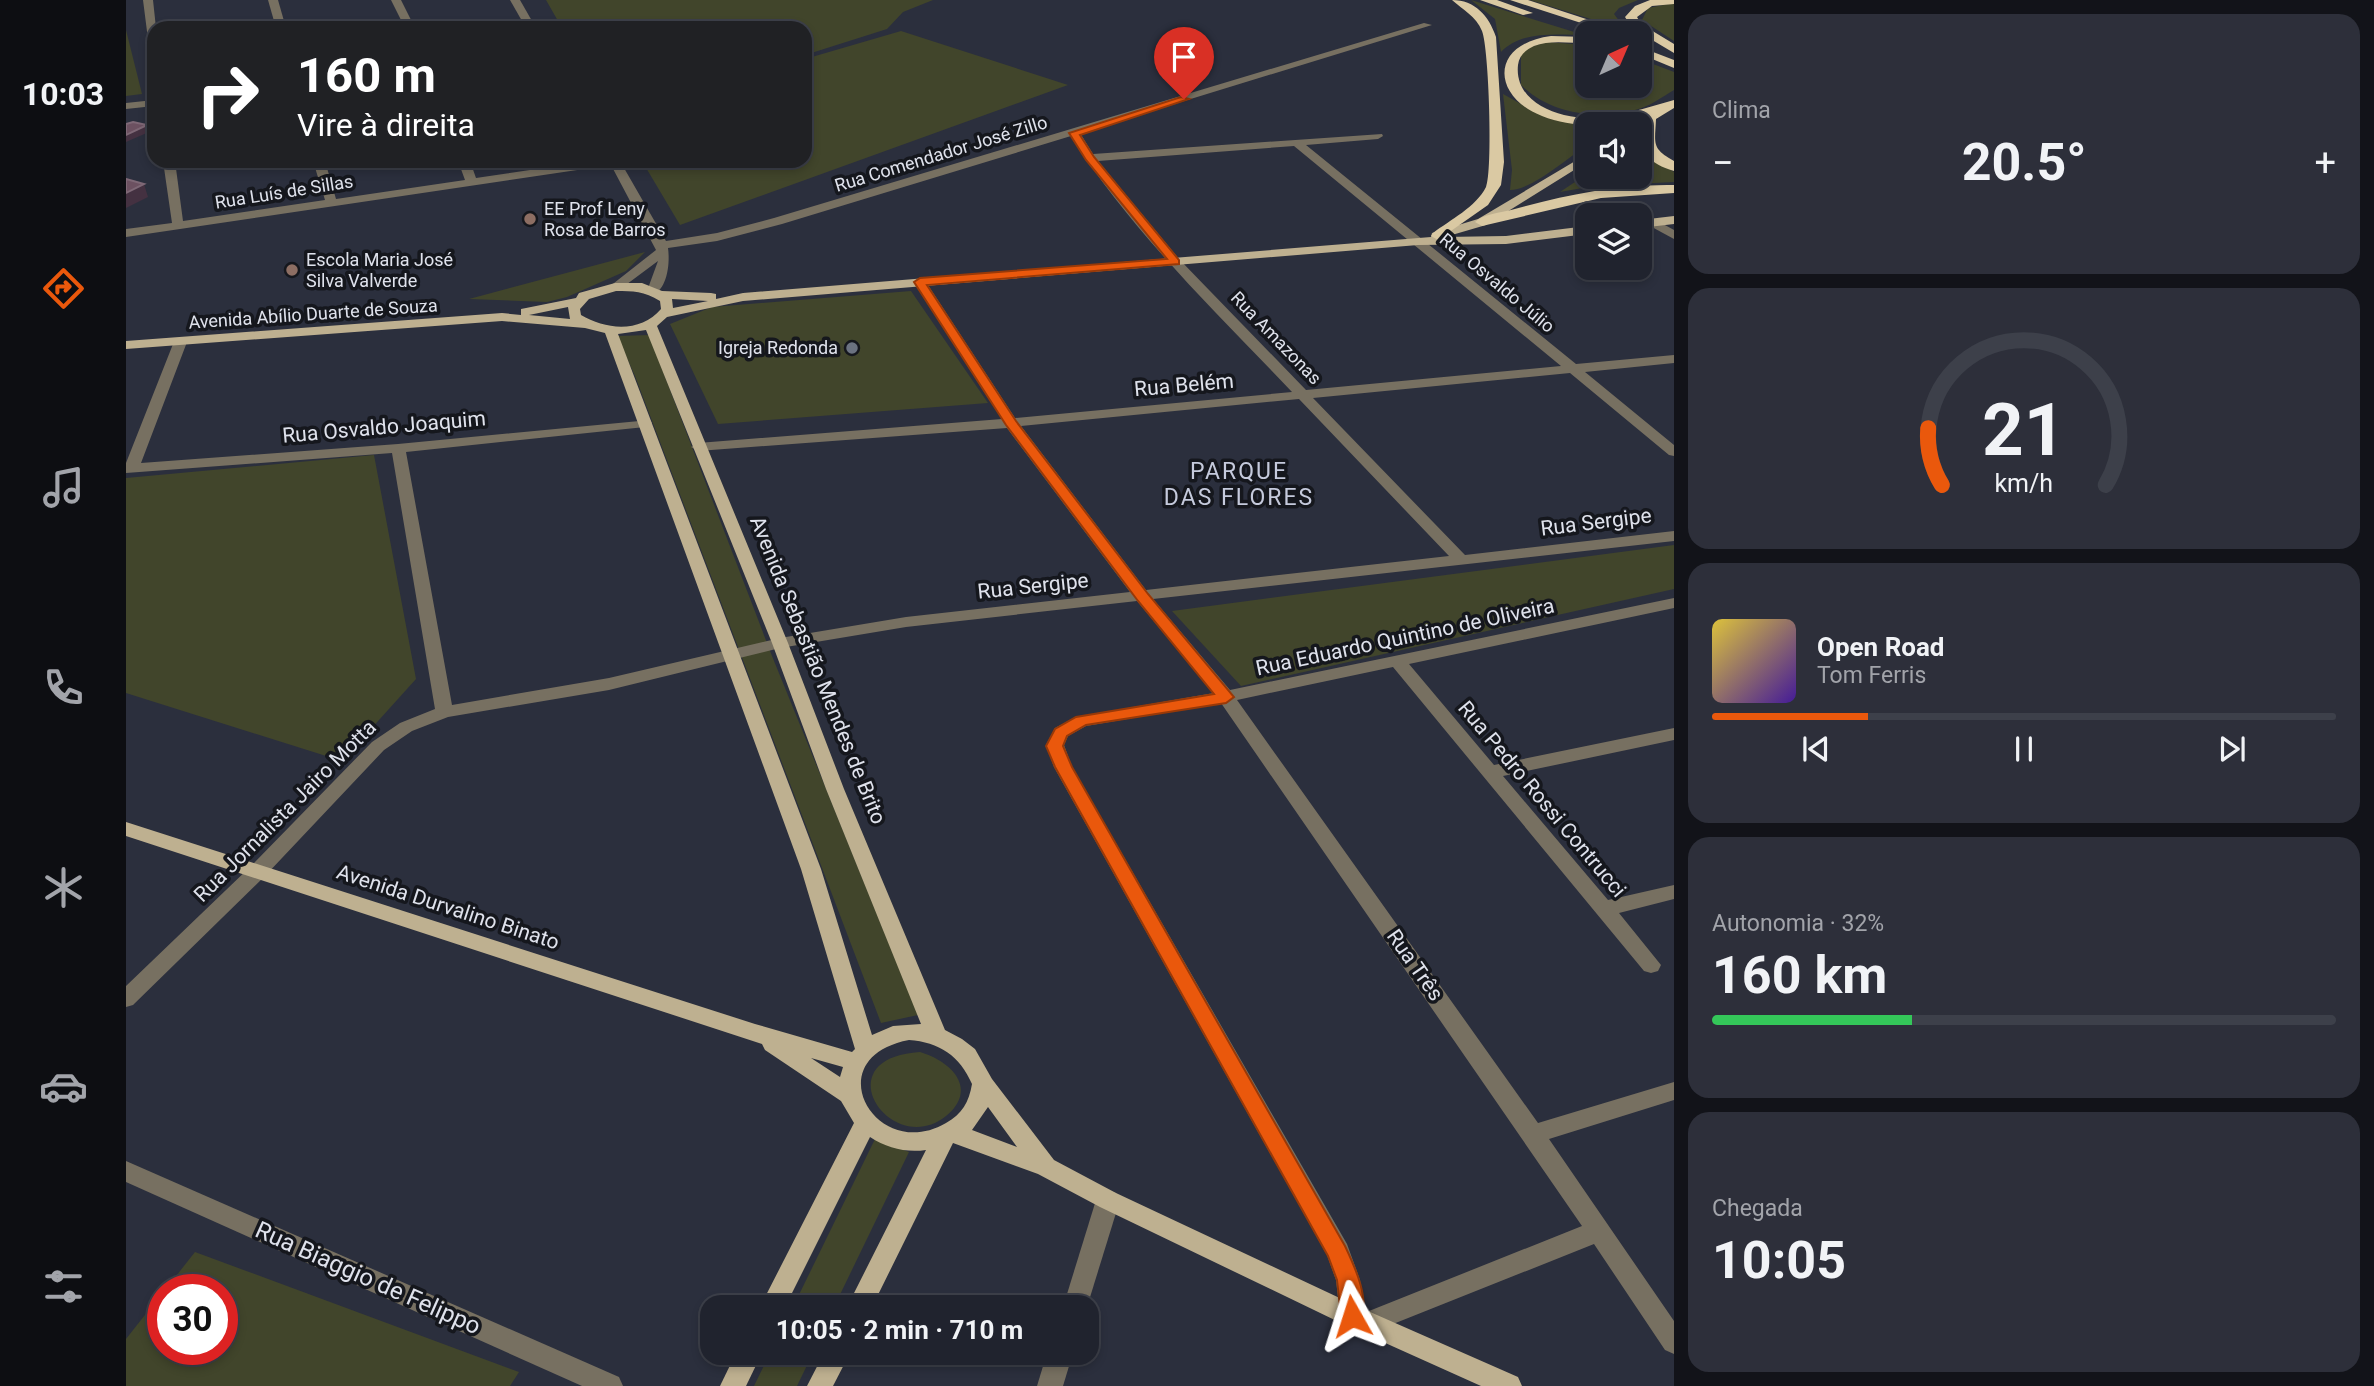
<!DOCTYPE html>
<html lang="pt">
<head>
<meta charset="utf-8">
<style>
	:root { --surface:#20232e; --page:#2d2f3a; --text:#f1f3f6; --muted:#a2a4aa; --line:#3d404a; --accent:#ea580c }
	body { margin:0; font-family:Roboto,sans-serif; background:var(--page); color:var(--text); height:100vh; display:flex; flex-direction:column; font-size:26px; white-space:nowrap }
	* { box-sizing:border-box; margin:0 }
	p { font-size:23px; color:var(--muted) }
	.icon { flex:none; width:38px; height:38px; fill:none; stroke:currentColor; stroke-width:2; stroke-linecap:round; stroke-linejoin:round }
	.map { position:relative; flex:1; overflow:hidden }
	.panel { display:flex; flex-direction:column; gap:14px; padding:14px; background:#121319; width:700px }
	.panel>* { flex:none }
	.banner { position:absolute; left:21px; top:21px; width:665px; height:147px; border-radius:21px; box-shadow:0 4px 10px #0003,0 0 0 2px var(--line); background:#202124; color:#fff; overflow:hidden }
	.needle { width:46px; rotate:44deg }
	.fabs { position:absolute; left:1449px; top:21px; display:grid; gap:14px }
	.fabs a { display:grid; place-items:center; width:77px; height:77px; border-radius:14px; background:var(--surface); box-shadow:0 4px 10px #0003,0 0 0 2px var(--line); font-size:35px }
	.speed { position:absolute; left:21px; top:1274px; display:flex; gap:14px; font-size:35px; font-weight:700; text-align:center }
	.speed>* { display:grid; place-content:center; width:91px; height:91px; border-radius:50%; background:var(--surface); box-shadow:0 4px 10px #0003,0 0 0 2px var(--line); line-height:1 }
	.speed .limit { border:10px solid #d22; background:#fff; color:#111 }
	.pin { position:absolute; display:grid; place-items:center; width:60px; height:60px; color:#fff; margin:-72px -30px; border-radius:50% 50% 50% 0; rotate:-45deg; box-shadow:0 0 7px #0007 }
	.pin .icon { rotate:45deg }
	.me { position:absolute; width:77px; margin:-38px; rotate:354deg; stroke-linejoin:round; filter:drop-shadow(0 0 5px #0008) }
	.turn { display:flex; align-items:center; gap:24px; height:147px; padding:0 35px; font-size:32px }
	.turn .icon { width:91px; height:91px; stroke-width:2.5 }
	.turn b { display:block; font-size:49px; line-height:60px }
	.big { font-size:52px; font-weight:700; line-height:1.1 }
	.panel .widget { flex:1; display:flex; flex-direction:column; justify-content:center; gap:10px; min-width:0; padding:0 24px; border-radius:21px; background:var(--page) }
	.panel .dial { align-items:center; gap:0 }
	.dial svg { height:182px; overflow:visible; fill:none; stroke:var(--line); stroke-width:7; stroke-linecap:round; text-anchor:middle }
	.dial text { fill:var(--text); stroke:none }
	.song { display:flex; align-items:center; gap:21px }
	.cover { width:84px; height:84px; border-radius:10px; background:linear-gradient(135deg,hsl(50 70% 55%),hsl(260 70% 35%)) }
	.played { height:7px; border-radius:4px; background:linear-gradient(90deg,var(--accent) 25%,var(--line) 25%) }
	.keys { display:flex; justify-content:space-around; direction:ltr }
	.heat { display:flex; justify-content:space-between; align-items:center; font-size:38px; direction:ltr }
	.charge { height:10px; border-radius:5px; background:linear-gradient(90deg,#34c759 32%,var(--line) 0) }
	.trip { position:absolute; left:574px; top:1295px; width:399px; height:70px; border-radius:21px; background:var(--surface); box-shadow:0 4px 10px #0003,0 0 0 2px var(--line); font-weight:700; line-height:70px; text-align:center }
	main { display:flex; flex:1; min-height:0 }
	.dock { display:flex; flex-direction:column; width:126px; justify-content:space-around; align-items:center; background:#0d0e12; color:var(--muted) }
	.dock .icon { width:49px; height:49px }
	.dock .current { color:var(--accent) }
	.dock b { font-size:32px; color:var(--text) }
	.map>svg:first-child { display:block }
	.green { fill:#41452b }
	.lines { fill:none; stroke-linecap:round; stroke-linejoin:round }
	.minor { fill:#777061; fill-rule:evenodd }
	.major { fill:#beb090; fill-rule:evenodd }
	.highway { fill:#dac9a3; fill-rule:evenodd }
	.shaded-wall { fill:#443141 }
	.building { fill:#6c5161; stroke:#7e6876; stroke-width:2 }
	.route { fill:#ea580c; stroke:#983908; stroke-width:2 }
	.education-dot { fill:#8d6e63; stroke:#15171d; stroke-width:2.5 }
	.worship-dot { fill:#6b7280; stroke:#15171d; stroke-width:2.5 }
	.labels { text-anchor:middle; stroke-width:7; stroke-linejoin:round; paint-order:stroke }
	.far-street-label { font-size:18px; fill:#dfe2ec; stroke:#15171d }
	.far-poi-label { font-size:18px; fill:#dfe2ec; stroke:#15171d; text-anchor:start }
	.street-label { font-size:21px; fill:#dfe2ec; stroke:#15171d }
	.neighbourhood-label { font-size:23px; letter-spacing:2px; fill:#c5cadc; stroke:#15171d }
	.near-street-label { font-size:24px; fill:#dfe2ec; stroke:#15171d }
</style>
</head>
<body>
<main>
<nav class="dock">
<b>10:03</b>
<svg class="icon current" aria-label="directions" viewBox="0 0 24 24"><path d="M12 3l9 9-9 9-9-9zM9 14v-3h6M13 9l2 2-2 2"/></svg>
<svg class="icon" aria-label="music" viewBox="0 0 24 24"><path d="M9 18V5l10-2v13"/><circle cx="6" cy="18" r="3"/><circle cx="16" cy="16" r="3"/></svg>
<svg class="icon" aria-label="phone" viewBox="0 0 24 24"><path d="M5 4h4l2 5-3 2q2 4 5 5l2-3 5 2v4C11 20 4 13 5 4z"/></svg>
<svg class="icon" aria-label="climate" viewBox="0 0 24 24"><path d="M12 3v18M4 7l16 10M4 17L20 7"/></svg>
<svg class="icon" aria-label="car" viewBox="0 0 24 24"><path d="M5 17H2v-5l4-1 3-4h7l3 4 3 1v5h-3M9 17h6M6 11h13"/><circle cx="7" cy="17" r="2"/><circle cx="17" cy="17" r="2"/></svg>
<svg class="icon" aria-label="filters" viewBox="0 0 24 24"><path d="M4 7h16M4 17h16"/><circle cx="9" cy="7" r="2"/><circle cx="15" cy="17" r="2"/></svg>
</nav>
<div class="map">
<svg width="1548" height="1386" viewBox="0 0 1548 1386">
	<rect width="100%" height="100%" fill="#2b2f3d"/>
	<!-- green -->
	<g class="green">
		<polygon points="420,0 807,0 777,12 761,29 679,55 679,28 436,28"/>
		<path d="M1345,0l113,35c-27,0 -62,-5 -83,17l-6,-33z"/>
		<polygon points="1404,0 1512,0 1493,8 1488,14 1500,30"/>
		<polygon points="1548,3 1548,41 1516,20 1522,8"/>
		<polygon points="0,30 16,94 0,96"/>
		<polygon points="775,31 942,85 554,225 516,161 679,161 679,59"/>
		<path d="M1420,42l41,3v41h53v-27l34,13v18c-12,7 -25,17 -39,20 -40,10 -85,4 -114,-25v-31l6,-6z"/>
		<path d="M1377,94l34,19 50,10 22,1h-22v21c-18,12 -55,45 -77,45l2,-20z"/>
		<polygon points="1514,150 1548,172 1548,182 1468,186 1434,192 1461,174 1461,177 1514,177"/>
		<polygon points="519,252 500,271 441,297 421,302 343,299"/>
		<polygon points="785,291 862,403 592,424 544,324 586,307"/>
		<polygon points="523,335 646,656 792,1015 755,1023 509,376 491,336"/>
		<polygon points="248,455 290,679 216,761 0,693 0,478"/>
		<polygon points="1548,545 1548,589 1115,686 1046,611"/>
		<path d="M794,1052c31,9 59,37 26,64 -55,44 -124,-58 -26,-64z"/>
		<polygon points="749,1139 783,1152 708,1307 667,1307"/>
		<polygon points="69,1252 393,1372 384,1386 0,1386 0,1339 37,1292 37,1349 96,1349 96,1290 39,1290"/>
		<polygon points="644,1353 687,1353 671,1386 628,1386"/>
	</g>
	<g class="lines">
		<!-- minor -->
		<g class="minor">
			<polygon points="17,0 27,0 30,28 28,28 28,50 23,47"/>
			<polygon points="142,0 152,0 160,28 150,28"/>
			<polygon points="265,0 275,0 289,28 279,28"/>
			<polygon points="384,0 394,0 410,28 400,28"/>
			<path d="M1298,23l8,2 -352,108 13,21 289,-20 1,2 -5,3 -72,6 270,219 98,-9v8l-89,9 89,73v11l-5,-1 -99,-82 -257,25 152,157 209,-24v10l-521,58 77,91 444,-92v10l-265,56 85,101 180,-37v12l-171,36 105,124 66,-15v14l-55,14 42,52 -3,6 -7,2 -7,-2 -251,-304 -156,33 301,423 136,-41v18l-125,39 125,182v33l-9,-4 -71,-106 -226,90 -9,-3 -2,-5 -5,1 -9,-3 -3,-8 -4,-36 -9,-25 -273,-488 -8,-22 9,-17 21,-11 138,-24 -77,-92 -231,26 -126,21 -171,42 -161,27 -36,14 -28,19 -119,126 -132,129 -7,2v-21l125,-120 121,-124 28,-19 35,-14 -43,-256 -266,20v-10l49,-124h10l2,3 -46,121 257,-19 252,-24 2,3 -7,4 -239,25 46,253 157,-27 171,-40 126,-21 224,-25 -123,-164 -309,23 -7,-4 7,-4 304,-24 -88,-137 2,-3h8l91,139 277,-26c-77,-81 -161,-161 -221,-256l-289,88 -65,17 -49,7c2,14 0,40 -15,47l-6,-4 11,-30 -39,29h-8l-2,-3 47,-37 -45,-85 -485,72v-8l46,-6 -9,-62h12l8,60 142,-21 -12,-39h12l11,38 129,-19 -7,-19h12l6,17 115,-17h29l46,80 51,-8 57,-15zM1168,146l267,220 -255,24 -127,-131 -81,-98zM1173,399l150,157 -303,34 -125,-164zM1095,703l361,523 -218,87 -4,-33 -13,-36 -275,-477 -8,-22 4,-9 18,-10z"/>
			<polygon points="28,100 28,106 0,109 0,103"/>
			<polygon points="1528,219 1548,230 1548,239 1524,226 1522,223"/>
			<polygon points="0,1161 493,1377 497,1386 456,1386 0,1182"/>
			<polygon points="982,1190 990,1193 994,1200 961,1307 937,1307 970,1200 974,1193"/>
			<polygon points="921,1353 947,1353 937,1386 911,1386"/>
		</g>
		<!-- major -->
		<g class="major">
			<path d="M1461,154v8l-101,63 -41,12 61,-1 81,-10v8l-81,10 -88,1 -675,56 -76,16 -10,9 131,317 56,146 101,241 17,9 13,10 17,30 62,81 62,33 245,115 157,69 4,9h-41l-138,-62 -243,-117 -62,-33 -85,-31 -81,164h-25l79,-157c-20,3 -39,-2 -56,-13l-85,170h-25l94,-184 -13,-22 -76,-51 -3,-6 -636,-208v-14l629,202 97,28 3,-3 -54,-180 -196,-536 -20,-5 -83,-7 -376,28v-8l376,-28 19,2v-6l55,-11 3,-5 36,-10h27l20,8 49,2 5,1v5l27,-6 688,-56 1,-4 46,-14zM490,291c17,0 28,0 44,10l1,8c-20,24 -55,21 -80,6l-1,-6 9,-10zM546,299l36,2 -35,7zM442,307l2,12 -41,-4zM520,330l126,313 54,146 95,235 -28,2 -21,9 -51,-166 -203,-535zM783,1040c30,2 51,16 63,44 -3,18 -10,30 -26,39 -70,41 -131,-65 -37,-83zM685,1058l32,9 -3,10zM862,1107l29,40 -45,-17z"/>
			<polygon points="1548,216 1548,224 1514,228 1514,220"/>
			<polygon points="610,1353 636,1353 620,1386 594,1386"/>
			<polygon points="698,1353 724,1353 707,1386 681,1386"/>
		</g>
		<!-- highway -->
		<g class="highway">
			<path d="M1326,0c23,0 37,16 44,37l8,125 -3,23 -13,20 -50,35 -7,-4 2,-3c17,-13 43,-26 53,-46 7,-15 3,-139 -4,-156 -6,-15 -19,-21 -30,-31z"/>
			<polygon points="1354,0 1371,0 1407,13 1397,15"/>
			<polygon points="1384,0 1402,0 1503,33 1486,33"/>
			<polygon points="1524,0 1548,0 1548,4 1526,6 1511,17 1515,24 1548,44 1548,53 1506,28 1499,17 1509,6"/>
			<path d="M1425,36l36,1v7c-17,-1 -37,-4 -53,2 -9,4 -15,10 -16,19 -3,28 21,44 46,50 38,9 74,-5 110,-15v8l-18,11c-1,25 -5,29 18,42v10c-33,-10 -33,-23 -30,-53 -34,8 -70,11 -102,-2 -51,-20 -52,-72 9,-80z"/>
			<polygon points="1514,47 1548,60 1548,68 1514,54"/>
			<path d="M1548,185v8l-73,5 -119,28 -7,-4c8,-8 24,-9 36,-12 54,-15 107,-26 163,-25z"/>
		</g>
	</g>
	<!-- shaded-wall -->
	<g class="shaded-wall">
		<polygon points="21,125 23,132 0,142 0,135"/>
		<polygon points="18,184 22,197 0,208 0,193"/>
	</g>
	<!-- building -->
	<g class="building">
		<polygon points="7,122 21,125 0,135 0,124"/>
		<polygon points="0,179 18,184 0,193"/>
	</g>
	<!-- route -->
	<path class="route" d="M1055,97l8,2 -109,36 14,22 85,103v4l-252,21 89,136 132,173 86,103 -8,6 -140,22 -19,11 -4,10 9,21 273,479c10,21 26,55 15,78l-8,3 -8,-3 -3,-8 -4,-36 -9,-24 -273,-489 -9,-21 9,-17 21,-12 138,-23 -76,-93 -132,-176 -92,-143 6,-4 247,-19 -81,-99 -17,-27z"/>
	<!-- markers -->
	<g class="education-dot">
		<circle cx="404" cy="219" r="7"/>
		<circle cx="166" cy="270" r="7"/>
	</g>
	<circle class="worship-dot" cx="726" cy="348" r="7"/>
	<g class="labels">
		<!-- far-street labels -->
		<g class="far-street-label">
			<text transform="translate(815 154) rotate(-17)" y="6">Rua Comendador José Zillo</text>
			<text transform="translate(158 192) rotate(-9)" y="6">Rua Luís de Sillas</text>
			<text transform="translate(1371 283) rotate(40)" y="6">Rua Osvaldo Júlio</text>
			<text transform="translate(187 314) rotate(-4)" y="6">Avenida Abílio Duarte de Souza</text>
			<text transform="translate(1150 338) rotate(46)" y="6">Rua Amazonas</text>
		</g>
		<!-- far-poi labels -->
		<g class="far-poi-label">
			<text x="418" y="215">EE Prof Leny<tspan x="418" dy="21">Rosa de Barros</tspan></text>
			<text x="180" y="266">Escola Maria José<tspan x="180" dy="21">Silva Valverde</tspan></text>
			<text x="712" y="354" text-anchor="end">Igreja Redonda</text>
		</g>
		<!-- street labels -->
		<g class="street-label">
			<text transform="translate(1058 385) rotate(-5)" y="7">Rua Belém</text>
			<text transform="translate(258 427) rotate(-5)" y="7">Rua Osvaldo Joaquim</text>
			<text transform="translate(1470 522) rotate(-7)" y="7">Rua Sergipe</text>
			<text transform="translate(907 586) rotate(-6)" y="7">Rua Sergipe</text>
			<text transform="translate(1279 637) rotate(-12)" y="7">Rua Eduardo Quintino de Oliveira</text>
			<text transform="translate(692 670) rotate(68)" y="7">Avenida Sebastião Mendes de Brito</text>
			<text transform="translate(1416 799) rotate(50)" y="7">Rua Pedro Rossi Contrucci</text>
			<text transform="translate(159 811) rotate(-45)" y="7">Rua Jornalista Jairo Motta</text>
			<text transform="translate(322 907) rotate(18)" y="7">Avenida Durvalino Binato</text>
			<text transform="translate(1289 965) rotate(55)" y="7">Rua Três</text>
		</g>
		<!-- neighbourhood labels -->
		<g class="neighbourhood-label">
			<text x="1113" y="479">PARQUE<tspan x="1113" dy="26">DAS FLORES</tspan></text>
		</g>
		<!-- near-street labels -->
		<g class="near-street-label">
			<text transform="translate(242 1278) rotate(24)" y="8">Rua Biaggio de Felippo</text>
		</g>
	</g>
</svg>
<div class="fabs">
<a><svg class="needle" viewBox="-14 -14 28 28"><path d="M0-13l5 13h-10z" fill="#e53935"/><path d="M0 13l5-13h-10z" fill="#a2a4aa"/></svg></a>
<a><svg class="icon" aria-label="sound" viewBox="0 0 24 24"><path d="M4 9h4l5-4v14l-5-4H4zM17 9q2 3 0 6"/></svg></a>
<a><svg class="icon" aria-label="layers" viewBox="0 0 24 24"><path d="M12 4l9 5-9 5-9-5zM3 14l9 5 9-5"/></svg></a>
</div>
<div class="speed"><div class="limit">30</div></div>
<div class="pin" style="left:1058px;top:99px;background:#d93025"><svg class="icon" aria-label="arrive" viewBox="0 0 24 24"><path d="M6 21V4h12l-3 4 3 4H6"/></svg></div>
<svg class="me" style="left:1226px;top:1316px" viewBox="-20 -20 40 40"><path d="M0-17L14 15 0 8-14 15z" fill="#ea580c" stroke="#fff" stroke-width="4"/></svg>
<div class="trip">10:05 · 2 min · 710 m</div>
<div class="banner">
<div class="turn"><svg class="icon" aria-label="right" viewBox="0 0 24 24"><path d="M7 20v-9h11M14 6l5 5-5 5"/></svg><div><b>160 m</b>Vire à direita</div></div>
</div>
</div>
<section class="panel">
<div class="widget"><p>Clima</p>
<div class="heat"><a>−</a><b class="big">20.5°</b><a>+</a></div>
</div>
<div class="widget dial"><svg viewBox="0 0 100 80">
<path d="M14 69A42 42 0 1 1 86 69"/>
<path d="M14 69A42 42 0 0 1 8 44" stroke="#ea580c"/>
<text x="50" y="56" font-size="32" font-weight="700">21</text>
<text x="50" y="72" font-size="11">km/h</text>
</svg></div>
<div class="widget">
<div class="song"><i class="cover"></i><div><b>Open Road</b><p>Tom Ferris</p></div></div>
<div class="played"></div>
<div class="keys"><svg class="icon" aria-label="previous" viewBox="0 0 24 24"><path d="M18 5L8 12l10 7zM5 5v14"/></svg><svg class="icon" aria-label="pause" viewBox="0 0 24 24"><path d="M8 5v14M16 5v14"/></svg><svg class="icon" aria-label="next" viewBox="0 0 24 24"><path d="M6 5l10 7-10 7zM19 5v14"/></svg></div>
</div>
<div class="widget"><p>Autonomia · 32%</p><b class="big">160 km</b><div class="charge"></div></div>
<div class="widget"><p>Chegada</p><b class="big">10:05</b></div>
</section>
</main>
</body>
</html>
